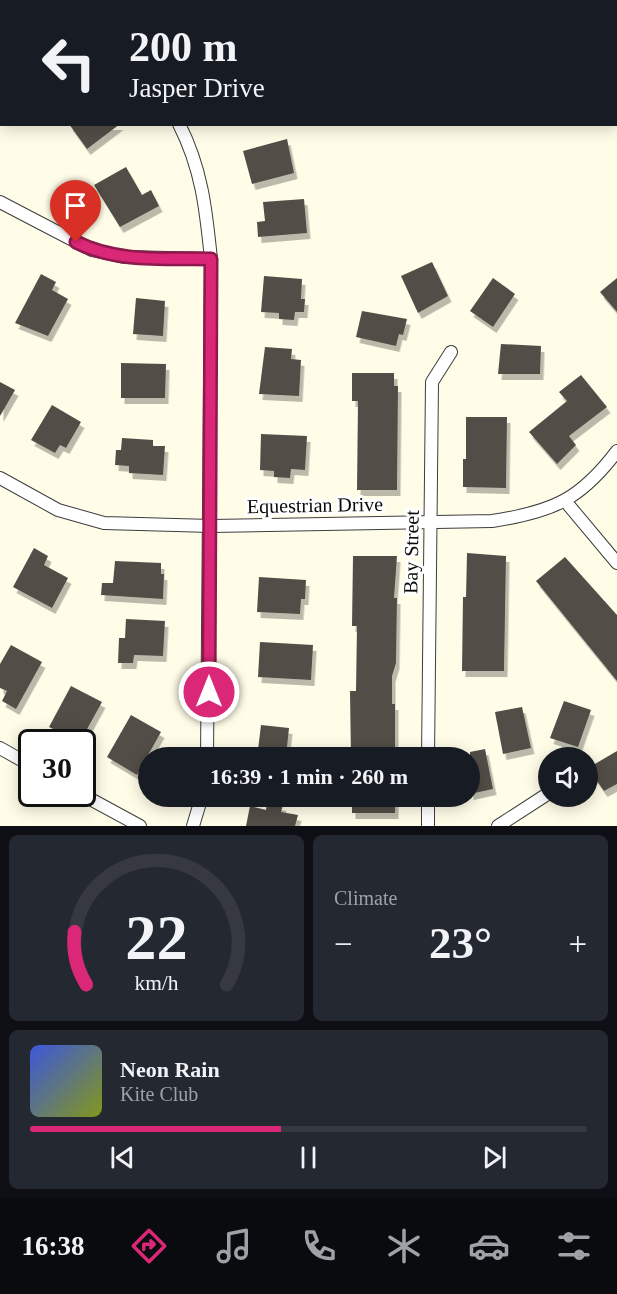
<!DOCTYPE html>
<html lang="en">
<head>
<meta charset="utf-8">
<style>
	:root { --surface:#171b24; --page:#242831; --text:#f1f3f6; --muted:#9ea1a6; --line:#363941; --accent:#db2777 }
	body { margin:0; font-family:Georgia,serif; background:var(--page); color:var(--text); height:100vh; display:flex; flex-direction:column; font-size:22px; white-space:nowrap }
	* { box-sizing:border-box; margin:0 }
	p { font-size:20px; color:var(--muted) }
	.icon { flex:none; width:33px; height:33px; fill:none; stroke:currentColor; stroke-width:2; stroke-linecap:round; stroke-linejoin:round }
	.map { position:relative; height:826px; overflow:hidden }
	.details { display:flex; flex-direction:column; gap:9px; padding:9px; background:#0d0f14; flex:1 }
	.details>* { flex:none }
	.hud { position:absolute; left:0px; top:0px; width:618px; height:126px; box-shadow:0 3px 15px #0003; background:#171b24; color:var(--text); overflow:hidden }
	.tools { position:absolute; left:538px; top:747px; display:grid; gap:12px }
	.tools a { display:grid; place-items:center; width:60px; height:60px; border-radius:50%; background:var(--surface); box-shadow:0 3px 15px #0003; font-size:30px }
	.speed { position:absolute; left:18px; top:729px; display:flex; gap:12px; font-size:30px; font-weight:700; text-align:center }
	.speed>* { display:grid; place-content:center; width:78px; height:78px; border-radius:50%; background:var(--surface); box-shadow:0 3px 15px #0003; line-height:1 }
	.speed .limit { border:3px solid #111; border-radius:9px; background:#fff; color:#111 }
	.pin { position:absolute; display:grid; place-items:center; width:51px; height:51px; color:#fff; margin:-62px -26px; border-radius:50% 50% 50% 0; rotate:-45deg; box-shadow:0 0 6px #0007 }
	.pin .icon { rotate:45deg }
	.me { position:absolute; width:66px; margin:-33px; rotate:0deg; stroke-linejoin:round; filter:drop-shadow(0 0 4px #0008) }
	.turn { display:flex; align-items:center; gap:21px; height:126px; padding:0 30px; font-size:27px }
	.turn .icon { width:78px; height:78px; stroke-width:2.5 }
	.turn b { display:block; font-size:42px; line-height:51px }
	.big { font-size:45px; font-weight:700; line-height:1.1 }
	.details .widget { flex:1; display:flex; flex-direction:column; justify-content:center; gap:9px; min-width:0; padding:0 21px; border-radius:9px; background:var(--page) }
	.details .dial { align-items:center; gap:0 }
	.dial svg { height:156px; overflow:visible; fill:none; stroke:var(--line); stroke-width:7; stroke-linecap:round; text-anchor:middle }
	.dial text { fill:var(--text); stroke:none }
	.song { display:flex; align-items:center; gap:18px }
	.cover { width:72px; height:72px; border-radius:9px; background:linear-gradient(135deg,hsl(230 70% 55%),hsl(70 70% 35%)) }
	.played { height:6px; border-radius:3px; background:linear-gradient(90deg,var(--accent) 45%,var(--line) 45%) }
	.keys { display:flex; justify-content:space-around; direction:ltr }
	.heat { display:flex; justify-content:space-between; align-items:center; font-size:33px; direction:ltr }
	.details .tiles { flex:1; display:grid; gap:9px; grid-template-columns:1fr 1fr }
	.widget:last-child { grid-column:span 2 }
	.trip { position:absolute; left:138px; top:747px; width:342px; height:60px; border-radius:30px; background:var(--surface); box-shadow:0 3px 15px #0003; font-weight:700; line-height:60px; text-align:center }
	.tab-bar { display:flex; height:96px; justify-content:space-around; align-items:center; background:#090b0e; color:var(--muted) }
	.tab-bar .icon { width:42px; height:42px }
	.tab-bar .current { color:var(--accent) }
	.tab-bar b { font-size:27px; color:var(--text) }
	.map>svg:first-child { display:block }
	.building { fill:#534d47; filter:url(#shadow) }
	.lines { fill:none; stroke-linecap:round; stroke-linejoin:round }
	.minor-casing { stroke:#3d3d3d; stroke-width:14 }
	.minor { stroke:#fff; stroke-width:12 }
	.route-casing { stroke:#8e194d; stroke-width:15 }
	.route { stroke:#db2777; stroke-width:10 }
	.labels { text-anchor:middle; stroke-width:6; stroke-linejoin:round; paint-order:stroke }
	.street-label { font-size:20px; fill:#0a0a0a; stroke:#fff }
</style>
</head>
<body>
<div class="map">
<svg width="617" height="826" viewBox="0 0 617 826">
	<defs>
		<filter id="shadow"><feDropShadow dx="3.5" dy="6" stdDeviation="0" flood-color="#0004"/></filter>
	</defs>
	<rect width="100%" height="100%" fill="#fffde8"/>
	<!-- building -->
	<g class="building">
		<polygon points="69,124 120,124 87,149"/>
		<polygon points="287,139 294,173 252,184 243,151"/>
		<polygon points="126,167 142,195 151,190 159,206 120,227 94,185"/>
		<polygon points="304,199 307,233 258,237 257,222 265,221 263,202"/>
		<polygon points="432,262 448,296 418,313 401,276"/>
		<polygon points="41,274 56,282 52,290 68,299 48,336 15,323"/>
		<polygon points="264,276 302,279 301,299 305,299 304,312 295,312 294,320 279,319 279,313 261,312"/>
		<polygon points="493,278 515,294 493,327 470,311"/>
		<polygon points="617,278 617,312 600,292"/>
		<polygon points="136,298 165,301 163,336 133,334"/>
		<polygon points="362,311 407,319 403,335 399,334 396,346 356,337"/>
		<polygon points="501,344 541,346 540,374 498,374"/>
		<polygon points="265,347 292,349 291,359 301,360 299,396 259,394"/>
		<polygon points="121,363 166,364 165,398 121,398"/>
		<polygon points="352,373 394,373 394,386 398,386 397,490 357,490 358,401 352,401"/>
		<polygon points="581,375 607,407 569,436 576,445 557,464 529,432 567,401 559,392"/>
		<polygon points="0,382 15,390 0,416"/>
		<polygon points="52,405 81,422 66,448 60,445 55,453 31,440"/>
		<polygon points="466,417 507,417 506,488 463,487 463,459 466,459"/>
		<polygon points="261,434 307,436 305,470 291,469 290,478 274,477 274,471 260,470"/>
		<polygon points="122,438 153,440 153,446 165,446 163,475 129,473 129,466 115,465 116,450 121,450"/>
		<polygon points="34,548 48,556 44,565 68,578 52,608 13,587"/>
		<polygon points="467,553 506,556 504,671 462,671 463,597 466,597"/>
		<polygon points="353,556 397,556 394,598 397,598 396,663 392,676 392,704 395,704 395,758 351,758 350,691 356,691 357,626 352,626"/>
		<polygon points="565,557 617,615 617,681 536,581"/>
		<polygon points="115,561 161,563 161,574 164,574 163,599 101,595 102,583 113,583"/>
		<polygon points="259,577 306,580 305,599 301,599 300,614 257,612"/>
		<polygon points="126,619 165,621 163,656 134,655 133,663 118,663 119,638 125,638"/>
		<polygon points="260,642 313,645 311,680 258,677"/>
		<polygon points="11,645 42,662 16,709 2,701 7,691 0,688 0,664"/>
		<polygon points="71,686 102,702 80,742 49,727"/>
		<polygon points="564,701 591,710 578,747 550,738"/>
		<polygon points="522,707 531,748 503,754 495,712"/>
		<polygon points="131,715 161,732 137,775 107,757"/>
		<polygon points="261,725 289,728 287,747 310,749 310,758 257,758"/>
		<polygon points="485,749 493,789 470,794 470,752"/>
		<polygon points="617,751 617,784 604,791 588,768"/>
		<polygon points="352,796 392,796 392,800 395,799 395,813 352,813"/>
		<polygon points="267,802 283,805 281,812 298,815 295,826 246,826 250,806 266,810"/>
	</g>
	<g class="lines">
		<!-- minor casing -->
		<g class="minor-casing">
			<g id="minor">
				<polyline points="87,0 88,2"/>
				<path d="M179,124c23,45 27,86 32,135l-4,499"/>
				<polyline points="0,202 92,250 124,257 211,259"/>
				<path d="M0,478l58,32 46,13 107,3 281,-5c60,-9 88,-21 125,-70"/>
				<polyline points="566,502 617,563"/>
				<polyline points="0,748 32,766"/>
				<polyline points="428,758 432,382 451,352"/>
				<polyline points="81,794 140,826"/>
				<polyline points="193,826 202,796"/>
				<polyline points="428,826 428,796"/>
				<polyline points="498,826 549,793"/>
			</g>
		</g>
		<!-- minor -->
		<use href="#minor" class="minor"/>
	</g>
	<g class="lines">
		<!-- route casing -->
		<g class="route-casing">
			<path id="route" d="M76,242c41,21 90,16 135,17l-2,433"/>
		</g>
		<!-- route -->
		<use href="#route" class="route"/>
	</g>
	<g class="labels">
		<!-- street labels -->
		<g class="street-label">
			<text transform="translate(315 505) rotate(-1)" y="7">Equestrian Drive</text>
			<text transform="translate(411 552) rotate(-89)" y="7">Bay Street</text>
		</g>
	</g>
</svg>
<div class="tools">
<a><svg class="icon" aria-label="sound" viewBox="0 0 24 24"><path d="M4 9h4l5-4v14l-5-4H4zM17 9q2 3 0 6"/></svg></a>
</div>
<div class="speed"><div class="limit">30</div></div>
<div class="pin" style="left:76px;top:242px;background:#d93025"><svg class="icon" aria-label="arrive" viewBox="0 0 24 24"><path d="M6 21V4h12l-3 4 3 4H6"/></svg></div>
<svg class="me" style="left:209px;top:692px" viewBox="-20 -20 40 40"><circle r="17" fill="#db2777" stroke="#fff" stroke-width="3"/><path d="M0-11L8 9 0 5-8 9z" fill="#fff"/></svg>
<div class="trip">16:39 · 1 min · 260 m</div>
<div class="hud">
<div class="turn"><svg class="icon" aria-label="left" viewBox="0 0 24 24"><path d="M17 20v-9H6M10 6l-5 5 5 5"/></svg><div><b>200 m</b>Jasper Drive</div></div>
</div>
</div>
<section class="details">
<div class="tiles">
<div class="widget dial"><svg viewBox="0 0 100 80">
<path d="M14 69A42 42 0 1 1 86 69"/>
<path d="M14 69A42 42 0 0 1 8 42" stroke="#db2777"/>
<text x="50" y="56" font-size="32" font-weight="700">22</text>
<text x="50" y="72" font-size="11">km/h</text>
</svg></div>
<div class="widget"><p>Climate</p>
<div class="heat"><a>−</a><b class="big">23°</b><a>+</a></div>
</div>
<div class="widget">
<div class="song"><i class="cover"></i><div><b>Neon Rain</b><p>Kite Club</p></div></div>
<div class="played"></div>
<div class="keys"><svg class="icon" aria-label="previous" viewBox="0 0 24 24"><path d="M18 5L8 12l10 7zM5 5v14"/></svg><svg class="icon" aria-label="pause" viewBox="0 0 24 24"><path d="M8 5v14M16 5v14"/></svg><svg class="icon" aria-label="next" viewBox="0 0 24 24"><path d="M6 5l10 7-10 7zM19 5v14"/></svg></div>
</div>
</div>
</section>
<nav class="tab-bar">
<b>16:38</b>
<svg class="icon current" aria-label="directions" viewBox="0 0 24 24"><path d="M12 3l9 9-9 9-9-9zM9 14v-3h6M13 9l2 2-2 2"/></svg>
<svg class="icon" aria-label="music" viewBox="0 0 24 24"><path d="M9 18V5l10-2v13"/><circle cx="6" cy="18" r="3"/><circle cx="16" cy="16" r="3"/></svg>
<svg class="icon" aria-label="phone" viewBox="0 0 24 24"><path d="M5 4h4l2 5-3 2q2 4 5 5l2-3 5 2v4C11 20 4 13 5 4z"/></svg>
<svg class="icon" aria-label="climate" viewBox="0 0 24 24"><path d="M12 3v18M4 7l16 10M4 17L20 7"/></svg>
<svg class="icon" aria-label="car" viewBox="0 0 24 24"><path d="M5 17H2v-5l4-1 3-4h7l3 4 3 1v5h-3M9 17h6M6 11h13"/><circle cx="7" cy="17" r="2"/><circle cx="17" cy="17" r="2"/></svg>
<svg class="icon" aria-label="filters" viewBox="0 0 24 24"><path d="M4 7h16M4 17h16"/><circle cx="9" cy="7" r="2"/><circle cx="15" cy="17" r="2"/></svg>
</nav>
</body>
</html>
